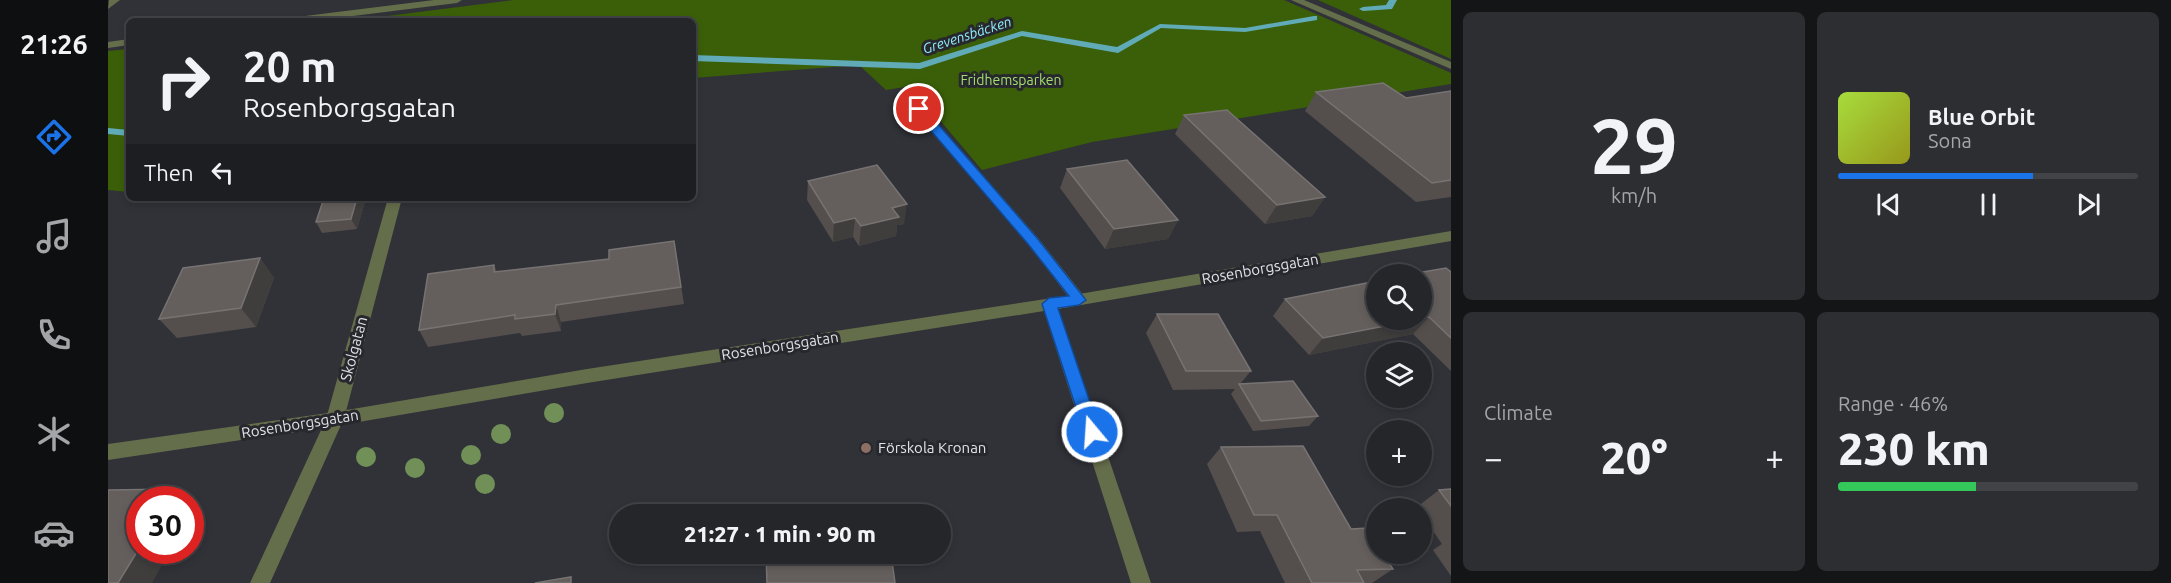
<!DOCTYPE html>
<html lang="en">
<head>
<meta charset="utf-8">
<style>
	:root { --surface:#24262a; --page:#2c2e32; --text:#f1f3f6; --muted:#a3a5a8; --line:#414347; --accent:#1a73e8 }
	body { margin:0; font-family:Ubuntu,sans-serif; background:var(--page); color:var(--text); height:100vh; display:flex; flex-direction:column; font-size:22px; white-space:nowrap }
	* { box-sizing:border-box; margin:0 }
	p { font-size:20px; color:var(--muted) }
	.icon { flex:none; width:33px; height:33px; fill:none; stroke:currentColor; stroke-width:2; stroke-linecap:round; stroke-linejoin:round }
	.map { position:relative; flex:1; overflow:hidden }
	.side { display:flex; flex-direction:column; gap:12px; padding:12px; background:#141517; width:720px }
	.side>* { flex:none }
	.top-card { position:absolute; left:18px; top:18px; width:570px; height:183px; border-radius:9px; box-shadow:0 3px 9px #0003,0 0 0 2px var(--line); background:#24262a; color:var(--text); overflow:hidden }
	.controls { position:absolute; left:1258px; top:264px; display:grid; gap:12px }
	.controls a { display:grid; place-items:center; width:66px; height:66px; border-radius:50%; background:var(--surface); box-shadow:0 3px 9px #0003,0 0 0 2px var(--line); font-size:30px }
	.speed { position:absolute; left:18px; top:486px; display:flex; gap:12px; font-size:30px; font-weight:700; text-align:center }
	.speed>* { display:grid; place-content:center; width:78px; height:78px; border-radius:50%; background:var(--surface); box-shadow:0 3px 9px #0003,0 0 0 2px var(--line); line-height:1 }
	.speed .limit { border:9px solid #d22; background:#fff; color:#111 }
	.pin { position:absolute; display:grid; place-items:center; width:51px; height:51px; color:#fff; margin:-26px; border:3px solid #fff; border-radius:50%; box-shadow:0 2px 6px #0007 }
	.me { position:absolute; width:66px; margin:-33px; rotate:342deg; stroke-linejoin:round; filter:drop-shadow(0 0 4px #0008) }
	.turn { display:flex; align-items:center; gap:21px; height:126px; padding:0 18px; font-size:27px }
	.turn .icon { width:78px; height:78px; stroke-width:2.5 }
	.turn b { display:block; font-size:42px; line-height:51px }
	.then { display:flex; align-items:center; height:57px; padding:0 18px; background:#0003; gap:12px; font-size:22px }
	.big { font-size:45px; font-weight:800; line-height:1.1 }
	.side .widget { flex:1; display:flex; flex-direction:column; justify-content:center; gap:9px; min-width:0; padding:0 21px; border-radius:9px; background:var(--page) }
	.side .dial { align-items:center; gap:0 }
	.dial b { font-size:78px; line-height:1 }
	.song { display:flex; align-items:center; gap:18px }
	.cover { width:72px; height:72px; border-radius:9px; background:linear-gradient(135deg,hsl(80 70% 55%),hsl(60 70% 35%)) }
	.played { height:6px; border-radius:3px; background:linear-gradient(90deg,var(--accent) 65%,var(--line) 65%) }
	.keys { display:flex; justify-content:space-around; direction:ltr }
	.heat { display:flex; justify-content:space-between; align-items:center; font-size:33px; direction:ltr }
	.charge { height:9px; border-radius:4px; background:linear-gradient(90deg,#34c759 46%,var(--line) 0) }
	.side .tiles { flex:1; display:grid; gap:12px; grid-template-columns:repeat(2,1fr) }
	.trip { position:absolute; left:501px; top:504px; width:342px; height:60px; border-radius:30px; background:var(--surface); box-shadow:0 3px 9px #0003,0 0 0 2px var(--line); font-weight:800; line-height:60px; text-align:center }
	main { display:flex; flex:1; min-height:0 }
	.tabs { display:flex; flex-direction:column; width:108px; justify-content:space-around; align-items:center; background:#0e0f11; color:var(--muted) }
	.tabs .icon { width:42px; height:42px }
	.tabs .current { color:var(--accent) }
	.tabs b { font-size:27px; color:var(--text) }
	.map>svg:first-child { display:block }
	.green { fill:#3b5f08 }
	.lines { fill:none; stroke-linecap:round; stroke-linejoin:round }
	.stream { fill:#60abb7; fill-rule:evenodd }
	.service { fill:#656e4b; fill-rule:evenodd }
	.minor { fill:#656e4b; fill-rule:evenodd }
	.tertiary { fill:#656e4b; fill-rule:evenodd }
	.tree { fill:#719057 }
	.wall { fill:#544f4c }
	.shaded-wall { fill:#403d3d }
	.building { fill:#645f5c; stroke:#777372; stroke-width:1.5 }
	.route { fill:#1a73e8; stroke:#114b97; stroke-width:1.5 }
	.education-dot { fill:#8d6e63; stroke:#26282d; stroke-width:2 }
	.labels { text-anchor:middle; stroke-width:6; stroke-linejoin:round; paint-order:stroke }
	.far-water-label { font-size:14px; font-style:italic; fill:#92ecfc; stroke:#26282d }
	.far-park-label { font-size:14px; fill:#a6dd71; stroke:#26282d }
	.street-label { font-size:15px; fill:#e0e2e6; stroke:#26282d }
	.poi-label { font-size:15px; fill:#e0e2e6; stroke:#26282d; text-anchor:start }
</style>
</head>
<body>
<main>
<nav class="tabs">
<b>21:26</b>
<svg class="icon current" aria-label="directions" viewBox="0 0 24 24"><path d="M12 3l9 9-9 9-9-9zM9 14v-3h6M13 9l2 2-2 2"/></svg>
<svg class="icon" aria-label="music" viewBox="0 0 24 24"><path d="M9 18V5l10-2v13"/><circle cx="6" cy="18" r="3"/><circle cx="16" cy="16" r="3"/></svg>
<svg class="icon" aria-label="phone" viewBox="0 0 24 24"><path d="M5 4h4l2 5-3 2q2 4 5 5l2-3 5 2v4C11 20 4 13 5 4z"/></svg>
<svg class="icon" aria-label="climate" viewBox="0 0 24 24"><path d="M12 3v18M4 7l16 10M4 17L20 7"/></svg>
<svg class="icon" aria-label="car" viewBox="0 0 24 24"><path d="M5 17H2v-5l4-1 3-4h7l3 4 3 1v5h-3M9 17h6M6 11h13"/><circle cx="7" cy="17" r="2"/><circle cx="17" cy="17" r="2"/></svg>
</nav>
<div class="map">
<svg width="1343" height="583" viewBox="0 0 1343 583">
	<rect width="100%" height="100%" fill="#303238"/>
	<!-- green -->
	<g class="green">
		<polygon points="405,0 1176,0 1343,73 1343,84 984,142 874,170 803,86 778,90 751,65 585,78 585,21 240,21"/>
		<polygon points="1210,0 1343,0 1343,59"/>
		<polygon points="21,49 21,192 0,190 0,51"/>
	</g>
	<g class="lines">
		<!-- stream -->
		<g class="stream">
			<polygon points="1281,0 1289,0 1284,9 1255,11 1251,9 1255,7 1278,5"/>
			<polygon points="1206,16 1209,16 1209,20 1137,32 1053,28 1010,53 914,36 812,69 585,61 585,55 811,63 914,31 1009,47 1052,24 1137,28"/>
			<polygon points="0,128 21,130 21,136 0,134"/>
		</g>
		<!-- service -->
		<g class="service">
			<polygon points="799,92 803,93 930,238 976,296 979,300 976,304 966,304 920,244 795,97 793,95"/>
			<polygon points="280,198 294,198 236,419 233,424 227,426 221,424 218,419"/>
		</g>
		<!-- minor -->
		<g class="minor">
			<polygon points="326,0 354,0 349,3 205,21 176,21 181,18"/>
			<polygon points="1183,0 1196,0 1343,62 1343,69"/>
			<polygon points="21,39 21,45 0,48 0,42"/>
			<polygon points="1343,231 1343,241 950,309 1043,583 1023,583 936,311 479,383 233,425 162,583 142,583 214,428 0,460 0,444 227,412 479,369 971,294"/>
		</g>
		<!-- tertiary -->
		<polygon class="tertiary" points="1,0 12,0 0,9"/>
	</g>
	<!-- trees -->
	<g class="tree">
		<circle cx="446" cy="413" r="10"/>
		<circle cx="393" cy="434" r="10"/>
		<circle cx="363" cy="455" r="10"/>
		<circle cx="258" cy="457" r="10"/>
		<circle cx="307" cy="468" r="10"/>
		<circle cx="377" cy="484" r="10"/>
	</g>
	<!-- wall -->
	<g class="wall">
		<polygon points="1343,91 1343,197 1308,202 1197,111 1208,92 1298,98"/>
		<polygon points="1076,115 1217,197 1204,216 1157,224 1067,134"/>
		<polygon points="959,169 1070,220 1060,239 997,249 952,188"/>
		<polygon points="700,181 796,224 789,225 788,236 751,246 745,237 725,242 699,200"/>
		<polygon points="258,198 249,229 214,233 208,222"/>
		<polygon points="566,241 576,304 453,322 453,331 414,336 412,333 320,347 311,330 386,265 389,272 501,259"/>
		<polygon points="152,258 166,278 148,327 69,338 51,319"/>
		<polygon points="1343,272 1343,371 1305,334 1201,355 1165,316 1177,299"/>
		<polygon points="1049,314 1143,371 1132,384 1210,416 1201,426 1145,431 1123,394 1127,389 1065,390 1038,333"/>
		<polygon points="1113,447 1243,529 1285,569 1264,583 1177,583 1152,531 1129,532 1099,464"/>
		<polygon points="1343,489 1343,576 1325,550 1334,544 1314,515 1314,508 1310,508 1309,507 1331,490"/>
	</g>
	<!-- shaded-wall -->
	<g class="shaded-wall">
		<polygon points="1217,197 1204,216 1157,224 1169,205"/>
		<polygon points="249,198 258,198 249,229 243,219"/>
		<polygon points="799,204 796,224 789,225 788,236 751,246 753,226 784,208"/>
		<polygon points="747,218 745,237 725,242 726,223"/>
		<polygon points="1070,220 1060,239 997,249 1006,229"/>
		<polygon points="152,258 166,278 148,327 133,308"/>
		<polygon points="448,305 453,322 453,331 447,314"/>
		<polygon points="1321,317 1305,334 1201,355 1215,338 1308,320 1314,320 1314,318"/>
		<polygon points="66,489 79,500 60,500"/>
		<polygon points="82,503 87,506 82,514"/>
		<polygon points="32,547 32,550 62,550 44,583 10,583"/>
	</g>
	<!-- building -->
	<g class="building">
		<polygon points="1275,83 1298,98 1343,91 1343,180 1324,183 1208,92"/>
		<polygon points="1119,110 1217,197 1169,205 1076,115"/>
		<polygon points="1019,160 1070,220 1006,229 959,169"/>
		<polygon points="769,165 799,204 784,208 791,217 753,226 747,218 726,223 700,181"/>
		<polygon points="216,198 249,198 243,219 208,222"/>
		<polygon points="566,241 573,287 448,305 447,314 407,319 407,315 311,330 320,274 386,265 386,272 501,259 501,250"/>
		<polygon points="152,258 133,308 51,319 75,268"/>
		<polygon points="1338,268 1343,272 1343,338 1321,317 1314,318 1314,274 1303,274"/>
		<polygon points="1269,281 1269,320 1308,320 1215,338 1177,299"/>
		<polygon points="1049,314 1110,314 1143,371 1078,371"/>
		<polygon points="1185,381 1210,416 1153,421 1131,384"/>
		<polygon points="1195,446 1243,529 1260,528 1269,543 1269,554 1275,554 1285,569 1249,570 1256,583 1204,583 1169,515 1146,515 1113,447"/>
		<polygon points="66,489 60,500 32,500 32,547 10,583 0,583 0,490"/>
		<polygon points="1343,489 1343,506 1331,490"/>
		<polygon points="658,554 783,554 787,583 659,583"/>
		<polygon points="463,577 463,583 427,583"/>
	</g>
	<!-- route -->
	<polygon class="route" points="811,106 815,107 929,238 978,300 971,305 950,308 992,432 989,437 984,439 978,437 976,432 934,304 941,298 961,296 920,244 807,112 807,107"/>
	<!-- markers -->
	<circle class="education-dot" cx="758" cy="448" r="6"/>
	<g class="labels">
		<!-- far-water labels -->
		<g class="far-water-label">
			<text transform="translate(859 35) rotate(-18)" y="5">Grevensbäcken</text>
		</g>
		<!-- far-park labels -->
		<g class="far-park-label">
			<text x="903" y="85">Fridhemsparken</text>
		</g>
		<!-- street labels -->
		<g class="street-label">
			<text transform="translate(1152 269) rotate(-10)" y="5">Rosenborgsgatan</text>
			<text transform="translate(672 346) rotate(-9)" y="5">Rosenborgsgatan</text>
			<text transform="translate(246 349) rotate(-75)" y="5">Skolgatan</text>
			<text transform="translate(192 424) rotate(-9)" y="5">Rosenborgsgatan</text>
		</g>
		<!-- poi labels -->
		<g class="poi-label">
			<text x="770" y="453">Förskola Kronan</text>
		</g>
	</g>
</svg>
<div class="controls">
<a><svg class="icon" aria-label="search" viewBox="0 0 24 24"><circle cx="10" cy="10" r="6"/><path d="M15 15l6 6"/></svg></a>
<a><svg class="icon" aria-label="layers" viewBox="0 0 24 24"><path d="M12 4l9 5-9 5-9-5zM3 14l9 5 9-5"/></svg></a>
<a>+</a>
<a>−</a>
</div>
<div class="speed"><div class="limit">30</div></div>
<div class="pin" style="left:811px;top:109px;background:#d93025"><svg class="icon" aria-label="arrive" viewBox="0 0 24 24"><path d="M6 21V4h12l-3 4 3 4H6"/></svg></div>
<svg class="me" style="left:984px;top:432px" viewBox="-20 -20 40 40"><circle r="17" fill="#1a73e8" stroke="#fff" stroke-width="3"/><path d="M0-11L8 9 0 5-8 9z" fill="#fff"/></svg>
<div class="trip">21:27 · 1 min · 90 m</div>
<div class="top-card">
<div class="turn"><svg class="icon" aria-label="right" viewBox="0 0 24 24"><path d="M7 20v-9h11M14 6l5 5-5 5"/></svg><div><b>20 m</b>Rosenborgsgatan</div></div>
<div class="then">Then<svg class="icon" aria-label="left" viewBox="0 0 24 24"><path d="M17 20v-9H6M10 6l-5 5 5 5"/></svg></div>
</div>
</div>
<section class="side">
<div class="tiles">
<div class="widget dial"><b>29</b><p>km/h</p></div>
<div class="widget">
<div class="song"><i class="cover"></i><div><b>Blue Orbit</b><p>Sona</p></div></div>
<div class="played"></div>
<div class="keys"><svg class="icon" aria-label="previous" viewBox="0 0 24 24"><path d="M18 5L8 12l10 7zM5 5v14"/></svg><svg class="icon" aria-label="pause" viewBox="0 0 24 24"><path d="M8 5v14M16 5v14"/></svg><svg class="icon" aria-label="next" viewBox="0 0 24 24"><path d="M6 5l10 7-10 7zM19 5v14"/></svg></div>
</div>
<div class="widget"><p>Climate</p>
<div class="heat"><a>−</a><b class="big">20°</b><a>+</a></div>
</div>
<div class="widget"><p>Range · 46%</p><b class="big">230 km</b><div class="charge"></div></div>
</div>
</section>
</main>
</body>
</html>
